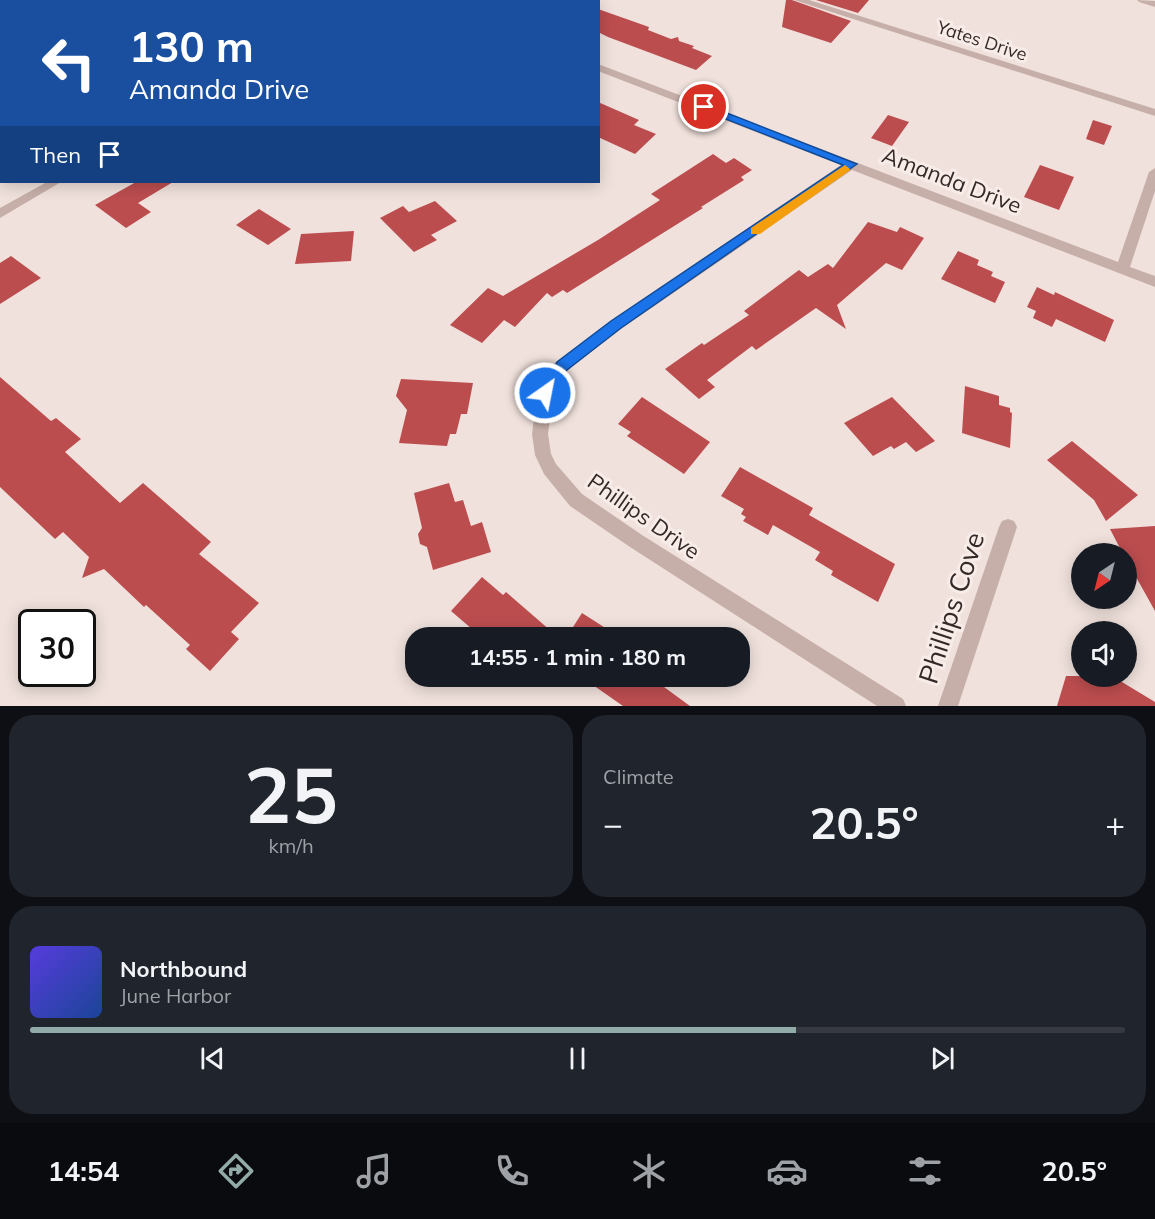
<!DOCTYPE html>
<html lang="en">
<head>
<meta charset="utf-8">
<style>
	:root { --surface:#171b24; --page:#20242c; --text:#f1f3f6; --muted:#9ea1a6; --line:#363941; --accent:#93aba8 }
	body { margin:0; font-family:Mulish,sans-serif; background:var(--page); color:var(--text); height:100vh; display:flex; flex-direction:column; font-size:22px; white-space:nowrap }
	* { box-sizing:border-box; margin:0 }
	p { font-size:20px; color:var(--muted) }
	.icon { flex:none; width:33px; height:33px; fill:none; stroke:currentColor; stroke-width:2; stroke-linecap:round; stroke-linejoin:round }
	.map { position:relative; height:706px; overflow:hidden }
	.side { display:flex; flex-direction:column; gap:9px; padding:9px; background:#0d0f14; flex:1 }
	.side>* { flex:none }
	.hud { position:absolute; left:0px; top:0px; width:600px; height:183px; box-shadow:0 3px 15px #0003; background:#1a4fa0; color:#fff; overflow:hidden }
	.needle { width:39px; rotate:215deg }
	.controls { position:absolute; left:1071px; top:543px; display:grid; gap:12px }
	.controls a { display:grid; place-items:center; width:66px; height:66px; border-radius:50%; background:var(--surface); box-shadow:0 3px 15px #0003; font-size:30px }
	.speed { position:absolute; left:18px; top:609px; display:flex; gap:12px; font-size:30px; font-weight:700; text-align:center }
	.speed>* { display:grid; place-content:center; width:78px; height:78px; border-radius:50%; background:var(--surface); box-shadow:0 3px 15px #0003; line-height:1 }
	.speed .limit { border:3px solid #111; border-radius:9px; background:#fff; color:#111 }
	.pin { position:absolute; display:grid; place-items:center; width:51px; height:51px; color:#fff; margin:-26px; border:3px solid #fff; border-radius:50%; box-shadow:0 2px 6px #0007 }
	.me { position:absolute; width:66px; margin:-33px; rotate:33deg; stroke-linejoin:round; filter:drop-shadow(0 0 4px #0008) }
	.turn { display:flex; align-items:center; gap:21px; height:126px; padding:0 30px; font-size:27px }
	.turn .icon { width:78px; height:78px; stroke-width:2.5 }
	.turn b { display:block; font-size:42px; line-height:51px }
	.then { display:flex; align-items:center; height:57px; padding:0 30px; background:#0003; gap:12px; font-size:22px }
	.big { font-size:45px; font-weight:700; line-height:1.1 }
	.side .widget { flex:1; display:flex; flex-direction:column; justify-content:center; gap:9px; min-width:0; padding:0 21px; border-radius:24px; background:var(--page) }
	.side .dial { align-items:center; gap:0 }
	.dial b { font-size:78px; line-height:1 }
	.song { display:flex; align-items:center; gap:18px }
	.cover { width:72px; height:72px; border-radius:9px; background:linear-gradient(135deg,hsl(250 70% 55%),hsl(220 70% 35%)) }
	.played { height:6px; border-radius:3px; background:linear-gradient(90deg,var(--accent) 70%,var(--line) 70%) }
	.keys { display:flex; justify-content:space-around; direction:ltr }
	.heat { display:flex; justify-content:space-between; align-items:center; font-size:33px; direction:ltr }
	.side .tiles { flex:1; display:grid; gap:9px; grid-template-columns:1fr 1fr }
	.widget:last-child { grid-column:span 2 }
	.trip { position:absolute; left:405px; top:627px; width:345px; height:60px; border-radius:24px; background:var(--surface); box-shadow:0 3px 15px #0003; font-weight:700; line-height:60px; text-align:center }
	.tabs { display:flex; height:96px; justify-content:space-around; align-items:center; background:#090b0e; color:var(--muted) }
	.tabs .icon { width:42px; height:42px }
	.tabs .current { color:var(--accent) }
	.tabs b { font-size:27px; color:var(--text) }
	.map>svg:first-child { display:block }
	.building { fill:#bc4d4f }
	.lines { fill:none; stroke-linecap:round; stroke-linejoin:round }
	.minor { fill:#c7afa9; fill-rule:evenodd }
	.tertiary { fill:#c7afa9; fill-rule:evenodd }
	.route { fill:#1a73e8; stroke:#114b97; stroke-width:1.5 }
	.slow { fill:#f59e0b }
	.labels { text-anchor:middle; stroke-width:6; stroke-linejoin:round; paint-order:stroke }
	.far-street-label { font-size:18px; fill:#352928; stroke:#f8ece8 }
	.street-label { font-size:22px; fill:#352928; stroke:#f8ece8 }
	.near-street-label { font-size:27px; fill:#352928; stroke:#f8ece8 }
</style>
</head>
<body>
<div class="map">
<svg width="1155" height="706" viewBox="0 0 1155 706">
	<rect width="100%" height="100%" fill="#f0e1dc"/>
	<!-- building -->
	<g class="building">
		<polygon points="786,0 792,0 851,21 831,43 782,27"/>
		<polygon points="816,0 869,0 858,13"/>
		<polygon points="598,9 649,27 648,30 671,39 678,37 679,41 694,46 692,48 712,56 696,70 608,37 598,32"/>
		<polygon points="598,102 639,120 634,125 656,134 635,154 598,137"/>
		<polygon points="888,115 909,122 892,146 871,138"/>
		<polygon points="1093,120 1112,126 1104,145 1086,139"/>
		<polygon points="713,154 726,163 734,158 752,170 741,177 744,180 701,207 703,208 567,293 563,290 552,297 547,293 515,327 504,320 482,343 450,325 488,288 503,296 598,240 660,200 651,194"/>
		<polygon points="1040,165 1074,177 1059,210 1024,197"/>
		<polygon points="136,182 173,182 138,203 151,212 126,228 95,205"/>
		<polygon points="435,201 457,221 431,235 437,240 414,252 380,218 403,206 409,212"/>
		<polygon points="259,209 291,229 268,245 236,225"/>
		<polygon points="868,222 897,232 900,227 924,238 902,270 886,263 837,305 846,329 816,308 756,350 752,346 707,380 715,387 699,399 665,369 702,343 704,345 749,315 744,311 799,270 808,277 828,264 833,268"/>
		<polygon points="354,231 351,261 295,264 301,234"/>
		<polygon points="958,251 979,260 977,265 993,272 991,276 1005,282 995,303 941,279"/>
		<polygon points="11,256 41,278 0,304 0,263"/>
		<polygon points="1037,287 1054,295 1055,292 1114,320 1105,342 1056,319 1052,327 1033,318 1036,311 1027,307"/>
		<polygon points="0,377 51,421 56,418 81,439 65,452 120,503 143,483 211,542 199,554 259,603 231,632 239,639 210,671 186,649 190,645 146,605 144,607 104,569 82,578 89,557 63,532 55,539 0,487"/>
		<polygon points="401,379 473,383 467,414 461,414 456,434 450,434 447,446 399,443 407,410 396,396"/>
		<polygon points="965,386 999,396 999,405 1010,408 1010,412 1012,413 1010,448 962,433"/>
		<polygon points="642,397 710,442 684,474 627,436 631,432 618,424"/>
		<polygon points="892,397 935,441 916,452 906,442 894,449 891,446 873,456 844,423"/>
		<polygon points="1072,441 1138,495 1106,521 1094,500 1047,460"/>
		<polygon points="740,467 813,508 809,515 895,564 878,602 831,575 833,571 815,560 820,552 773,525 768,535 743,521 746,517 741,514 744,509 721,496"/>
		<polygon points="449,483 455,502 463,500 471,526 482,522 491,552 433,570 427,547 420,544 418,534 422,528 414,493"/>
		<polygon points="1155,526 1155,611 1126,559 1126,554 1123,554 1110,529"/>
		<polygon points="482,577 503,595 506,592 559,638 472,638 472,629 451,611"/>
		<polygon points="582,613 621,638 566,638"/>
		<polygon points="580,676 649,676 690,706 623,706"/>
		<polygon points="1066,676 1112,676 1155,702 1155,706 1057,706"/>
	</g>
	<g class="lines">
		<!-- minor -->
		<g class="minor">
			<polygon points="89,0 101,0 88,2"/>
			<polygon points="420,0 432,0 433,2 421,2"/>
			<polygon points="794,0 809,0 1155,109 1155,116"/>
			<polygon points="1137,0 1155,1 1155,7 1139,2"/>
			<polygon points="0,19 2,19 2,26 0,25"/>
			<polygon points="598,64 1118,262 1149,172 1155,168 1155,191 1130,267 1155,276 1155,287 852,170 621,329 567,370 553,394 548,434 551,454 556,464 582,494 642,535 903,699 906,706 877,706 630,547 570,506 544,474 535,455 532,434 537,393 557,362 611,321 841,165 598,71"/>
			<polygon points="1008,519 1014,521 1017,527 958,706 938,706 999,527 1002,521"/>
		</g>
		<!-- tertiary -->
		<g class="tertiary">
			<polygon points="362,0 373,0 361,2"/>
			<polygon points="47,182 61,182 0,218 0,208"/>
		</g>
	</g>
	<!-- route -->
	<polygon class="route" points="704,104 857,164 621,328 567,370 550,397 540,397 538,393 557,362 611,321 843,165 700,109 699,107"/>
	<!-- slow -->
	<polygon class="slow" points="845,165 850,169 849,171 760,234 751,234 751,228"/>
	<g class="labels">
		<!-- far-street labels -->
		<g class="far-street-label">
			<text transform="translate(982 41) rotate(18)" y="6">Yates Drive</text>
		</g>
		<!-- street labels -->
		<g class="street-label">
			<text transform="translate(952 180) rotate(21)" y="8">Amanda Drive</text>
			<text transform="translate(644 516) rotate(35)" y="8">Phillips Drive</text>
		</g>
		<!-- near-street labels -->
		<g class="near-street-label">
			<text transform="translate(952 608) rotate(-72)" y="9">Phillips Cove</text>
		</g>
	</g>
</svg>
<div class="controls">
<a><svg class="needle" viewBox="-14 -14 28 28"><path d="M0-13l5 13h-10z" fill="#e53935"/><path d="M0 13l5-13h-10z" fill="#9ea1a6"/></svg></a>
<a><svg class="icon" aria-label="sound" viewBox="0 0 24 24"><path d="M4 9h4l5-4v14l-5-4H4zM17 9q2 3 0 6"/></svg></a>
</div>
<div class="speed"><div class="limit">30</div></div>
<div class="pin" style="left:704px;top:107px;background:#d93025"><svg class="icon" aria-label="arrive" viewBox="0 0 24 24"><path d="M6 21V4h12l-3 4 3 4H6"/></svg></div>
<svg class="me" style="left:545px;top:393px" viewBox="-20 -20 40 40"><circle r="17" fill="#1a73e8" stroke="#fff" stroke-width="3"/><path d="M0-11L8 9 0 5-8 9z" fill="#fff"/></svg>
<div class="trip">14:55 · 1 min · 180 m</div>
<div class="hud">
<div class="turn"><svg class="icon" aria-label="left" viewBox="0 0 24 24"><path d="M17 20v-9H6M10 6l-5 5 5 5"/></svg><div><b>130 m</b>Amanda Drive</div></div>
<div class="then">Then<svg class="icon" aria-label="arrive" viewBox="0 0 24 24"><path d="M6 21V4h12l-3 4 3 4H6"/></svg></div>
</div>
</div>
<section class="side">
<div class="tiles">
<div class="widget dial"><b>25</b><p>km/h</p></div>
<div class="widget"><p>Climate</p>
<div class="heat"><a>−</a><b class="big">20.5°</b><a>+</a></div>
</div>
<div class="widget">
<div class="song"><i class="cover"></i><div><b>Northbound</b><p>June Harbor</p></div></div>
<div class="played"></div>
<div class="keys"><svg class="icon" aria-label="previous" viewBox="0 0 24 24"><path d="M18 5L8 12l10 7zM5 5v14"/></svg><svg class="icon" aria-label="pause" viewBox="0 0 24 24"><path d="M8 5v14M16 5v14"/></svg><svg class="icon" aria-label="next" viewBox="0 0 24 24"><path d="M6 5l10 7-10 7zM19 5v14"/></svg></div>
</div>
</div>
</section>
<nav class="tabs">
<b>14:54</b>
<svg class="icon current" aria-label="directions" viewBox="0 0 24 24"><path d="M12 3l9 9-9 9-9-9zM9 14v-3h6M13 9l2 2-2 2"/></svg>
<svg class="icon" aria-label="music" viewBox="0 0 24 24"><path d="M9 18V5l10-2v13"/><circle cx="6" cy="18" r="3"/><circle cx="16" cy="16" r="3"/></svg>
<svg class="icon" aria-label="phone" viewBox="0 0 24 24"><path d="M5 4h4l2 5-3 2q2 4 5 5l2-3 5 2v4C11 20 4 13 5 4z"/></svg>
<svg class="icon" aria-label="climate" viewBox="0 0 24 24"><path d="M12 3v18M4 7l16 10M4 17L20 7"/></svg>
<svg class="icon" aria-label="car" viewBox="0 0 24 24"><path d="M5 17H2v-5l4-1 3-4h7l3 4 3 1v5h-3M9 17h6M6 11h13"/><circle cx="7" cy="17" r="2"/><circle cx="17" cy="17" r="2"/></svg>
<svg class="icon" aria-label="filters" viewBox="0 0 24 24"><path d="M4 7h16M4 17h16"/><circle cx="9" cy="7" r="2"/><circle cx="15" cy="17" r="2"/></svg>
<b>20.5°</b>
</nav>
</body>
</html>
